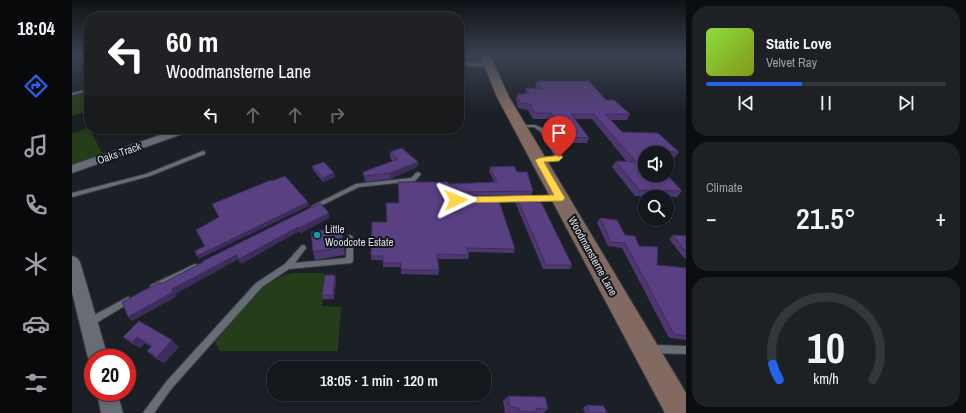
<!DOCTYPE html>
<html lang="en">
<head>
<meta charset="utf-8">
<style>
	:root { --surface:#14171c; --page:#1d2025; --text:#f1f3f6; --muted:#9d9fa3; --line:#33363b; --accent:#2563eb }
	body { margin:0; font-family:"Archivo Narrow",sans-serif; background:var(--page); color:var(--text); height:100vh; display:flex; flex-direction:column; font-size:15px; white-space:nowrap }
	* { box-sizing:border-box; margin:0 }
	p { font-size:13px; color:var(--muted) }
	.icon { flex:none; width:22px; height:22px; fill:none; stroke:currentColor; stroke-width:2; stroke-linecap:round; stroke-linejoin:round }
	.map { position:relative; flex:1; overflow:hidden }
	.details { display:flex; flex-direction:column; gap:6px; padding:6px; background:#0b0d0f; width:280px }
	.details>* { flex:none }
	.hud { position:absolute; left:12px; top:12px; width:380px; height:122px; border-radius:16px; box-shadow:0 2px 6px #0003,0 0 0 1px var(--line); background:#202124; color:#fff; overflow:hidden }
	.fabs { position:absolute; left:566px; top:146px; display:grid; gap:8px }
	.fabs a { display:grid; place-items:center; width:36px; height:36px; border-radius:50%; background:var(--surface); box-shadow:0 2px 6px #0003,0 0 0 1px var(--line); font-size:20px }
	.speed { position:absolute; left:12px; top:349px; display:flex; gap:8px; font-size:20px; font-weight:700; text-align:center }
	.speed>* { display:grid; place-content:center; width:52px; height:52px; border-radius:50%; background:var(--surface); box-shadow:0 2px 6px #0003,0 0 0 1px var(--line); line-height:1 }
	.speed .limit { border:6px solid #d22; background:#fff; color:#111 }
	.pin { position:absolute; display:grid; place-items:center; width:34px; height:34px; color:#fff; margin:-41px -17px; border-radius:50% 50% 50% 0; rotate:-45deg; box-shadow:0 0 4px #0007 }
	.pin .icon { rotate:45deg }
	.me { position:absolute; width:44px; margin:-22px; rotate:88deg; stroke-linejoin:round; filter:drop-shadow(0 0 3px #0008) }
	.turn { display:flex; align-items:center; gap:14px; height:84px; padding:0 16px; font-size:18px }
	.turn .icon { width:52px; height:52px; stroke-width:2.5 }
	.turn b { display:block; font-size:28px; line-height:34px }
	.lanes { display:flex; align-items:center; height:38px; padding:0 16px; background:#0003; justify-content:center; gap:20px; direction:ltr }
	.lanes .off { opacity:.35 }
	.big { font-size:30px; font-weight:600; line-height:1.1 }
	.details .tile { flex:1; display:flex; flex-direction:column; justify-content:center; gap:6px; min-width:0; padding:0 14px; border-radius:16px; background:var(--page) }
	.details .dial { align-items:center; gap:0 }
	.dial svg { height:104px; overflow:visible; fill:none; stroke:var(--line); stroke-width:7; stroke-linecap:round; text-anchor:middle }
	.dial text { fill:var(--text); stroke:none }
	.song { display:flex; align-items:center; gap:12px }
	.cover { width:48px; height:48px; border-radius:6px; background:linear-gradient(135deg,hsl(90 70% 55%),hsl(70 70% 35%)) }
	.played { height:4px; border-radius:2px; background:linear-gradient(90deg,var(--accent) 40%,var(--line) 40%) }
	.keys { display:flex; justify-content:space-around; direction:ltr }
	.heat { display:flex; justify-content:space-between; align-items:center; font-size:22px; direction:ltr }
	.trip { position:absolute; left:195px; top:361px; width:224px; height:40px; border-radius:16px; background:var(--surface); box-shadow:0 2px 6px #0003,0 0 0 1px var(--line); font-weight:600; line-height:40px; text-align:center }
	main { display:flex; flex:1; min-height:0 }
	.tabs { display:flex; flex-direction:column; width:72px; justify-content:space-around; align-items:center; background:#08090b; color:var(--muted) }
	.tabs .icon { width:28px; height:28px }
	.tabs .on { color:var(--accent) }
	.tabs b { font-size:18px; color:var(--text) }
	.map>svg:first-child { display:block }
	.green { fill:#253d19 }
	.lines { fill:none; stroke-linecap:round; stroke-linejoin:round }
	.lane-casing { stroke:#393c42; stroke-width:2 }
	.street-casing { stroke:#393c42; stroke-width:2 }
	.secondary-casing { stroke:#393c42; stroke-width:2 }
	.lane { fill:#676c75; fill-rule:evenodd }
	.street { fill:#676c75; fill-rule:evenodd }
	.secondary { fill:#826a62; fill-rule:evenodd }
	.wall { fill:#4d3770 }
	.shaded-wall { fill:#3e2d5b }
	.building { fill:#594082; stroke:#3e2d5b }
	.route { fill:#ffd54a; stroke:#a68a30 }
	.culture-dot { fill:#0f9aa8; stroke:#12161c; stroke-width:1.5 }
	.labels { text-anchor:middle; stroke-width:4; stroke-linejoin:round; paint-order:stroke }
	.street-label { font-size:11px; fill:#dcdfe4; stroke:#12161c }
	.poi-label { font-size:11px; fill:#dcdfe4; stroke:#12161c; text-anchor:start }
</style>
</head>
<body>
<main>
<nav class="tabs">
<b>18:04</b>
<svg class="icon on" aria-label="directions" viewBox="0 0 24 24"><path d="M12 3l9 9-9 9-9-9zM9 14v-3h6M13 9l2 2-2 2"/></svg>
<svg class="icon" aria-label="music" viewBox="0 0 24 24"><path d="M9 18V5l10-2v13"/><circle cx="6" cy="18" r="3"/><circle cx="16" cy="16" r="3"/></svg>
<svg class="icon" aria-label="phone" viewBox="0 0 24 24"><path d="M5 4h4l2 5-3 2q2 4 5 5l2-3 5 2v4C11 20 4 13 5 4z"/></svg>
<svg class="icon" aria-label="climate" viewBox="0 0 24 24"><path d="M12 3v18M4 7l16 10M4 17L20 7"/></svg>
<svg class="icon" aria-label="car" viewBox="0 0 24 24"><path d="M5 17H2v-5l4-1 3-4h7l3 4 3 1v5h-3M9 17h6M6 11h13"/><circle cx="7" cy="17" r="2"/><circle cx="17" cy="17" r="2"/></svg>
<svg class="icon" aria-label="filters" viewBox="0 0 24 24"><path d="M4 7h16M4 17h16"/><circle cx="9" cy="7" r="2"/><circle cx="15" cy="17" r="2"/></svg>
</nav>
<div class="map">
<svg width="614" height="413" viewBox="0 0 614 413">
	<rect width="100%" height="100%" fill="#1b1f26"/>
	<!-- green -->
	<g class="green">
		<polygon points="17,92 17,111 0,116 0,96"/>
		<polygon points="17,127 32,157 0,165 0,134"/>
		<path d="M220,273h32l2,6 -4,27 19,1 -3,44h-118l-5,-9c21,-26 43,-61 77,-69z"/>
	</g>
	<g class="lines">
		<!-- lane casing -->
		<g class="lane-casing">
			<g id="lane">
				<polygon points="0,57 8,57 10,58 8,59 0,59"/>
				<polygon points="17,89 17,91 0,95 0,93"/>
				<path d="M446,125h17l9,4 18,28c-6,5 -17,5 -25,4l-1,-1 1,-1 2,-1h16l1,-1 -16,-26 -6,-4h-16z"/>
				<polygon points="131,151 133,152 133,154 78,176 0,197 0,193 74,174"/>
				<polygon points="346,172 349,174 343,181 287,187 244,208 240,208 239,207 240,206 284,184 339,178 344,173"/>
				<polygon points="486,196 489,198 488,199 419,201 416,199 419,197"/>
				<polygon points="278,235 280,236 281,238 281,261 279,263 217,269 190,287 100,388 82,413 71,413 73,410 94,382 184,283 213,264 229,246 231,245 233,246 234,248 223,263 274,258 275,238 276,236"/>
				<polygon points="123,264 126,265 127,267 126,269 85,289 82,290 79,289 78,287 79,285"/>
				<polygon points="56,297 59,298 60,300 59,302 21,325 18,326 15,325 14,322 15,319"/>
				<polygon points="581,345 614,346 614,354 581,353 578,352 577,349 578,346"/>
			</g>
		</g>
		<!-- street casing -->
		<g class="street-casing">
			<g id="street">
				<polygon points="387,61 416,63 420,65 416,67 387,65"/>
				<polygon points="106,129 121,129 119,131 0,173 0,165"/>
				<polygon points="0,256 5,258 8,262 36,358 21,358 21,365 16,358 0,292"/>
				<polygon points="25,392 45,392 51,413 29,413"/>
			</g>
		</g>
		<!-- secondary casing -->
		<g class="secondary-casing">
			<polygon id="secondary" points="408,55 418,55 437,97 614,393 614,413 593,413 425,97"/>
		</g>
		<!-- lane -->
		<use href="#lane" class="lane"/>
		<!-- street -->
		<use href="#street" class="street"/>
		<!-- secondary -->
		<use href="#secondary" class="secondary"/>
	</g>
	<!-- wall -->
	<g class="wall">
		<polygon points="465,81 534,100 558,114 555,120 538,120 550,132 607,152 602,158 595,158 595,153 573,153 610,191 605,197 563,196 540,167 544,161 555,162 520,119 503,119 517,138 515,143 493,143 477,119 461,119 456,110 446,108 444,99 445,94 453,94 454,88 465,89 463,86"/>
		<polygon points="318,152 346,162 345,167 318,179 293,182 291,172 321,161 318,158"/>
		<polygon points="240,166 262,173 263,177 251,182 241,170"/>
		<polygon points="418,167 445,172 461,191 459,195 384,196 383,197 443,249 442,253 396,252 397,255 396,259 366,259 367,270 366,275 329,274 329,267 311,267 311,260 299,260 300,222 315,222 327,203 326,182 377,184 422,182 417,171"/>
		<polygon points="445,198 464,202 500,265 498,269 471,269 443,202"/>
		<polygon points="257,213 257,218 229,233 227,231 169,264 166,259 103,294 105,296 60,321 56,317 88,282 90,284 132,262 131,261"/>
		<polygon points="528,218 567,246 585,265 614,268 614,340 597,338 550,248 536,246 525,223"/>
		<polygon points="601,235 614,236 614,258 612,258 597,239"/>
		<polygon points="272,247 273,255 243,260 241,252"/>
		<polygon points="264,279 262,299 251,299 250,295"/>
		<polygon points="67,321 107,347 92,363 83,358 75,351 79,347 73,343 68,348 59,343 51,337"/>
		<polygon points="436,396 476,409 471,413 433,413 431,401"/>
		<polygon points="515,405 535,413 513,413 511,408"/>
	</g>
	<!-- shaded-wall -->
	<g class="shaded-wall">
		<polygon points="346,162 345,167 318,179 318,173"/>
		<polygon points="262,173 263,177 251,182 251,178"/>
		<polygon points="385,192 384,196 380,200 380,195"/>
		<polygon points="236,202 237,206 127,259 125,256"/>
		<polygon points="257,213 257,218 229,233 227,228"/>
		<polygon points="226,227 227,231 169,264 167,259"/>
		<polygon points="164,255 166,259 103,294 105,296 60,321 56,317 100,289"/>
		<polygon points="263,275 264,279 262,299 261,295"/>
		<polygon points="65,337 73,343 68,348 60,342"/>
		<polygon points="100,340 107,347 92,363 85,357"/>
	</g>
	<!-- building -->
	<g class="building">
		<polygon points="465,81 517,81 534,100 542,100 558,114 533,114 550,132 586,133 607,152 573,151 574,153 573,153 573,175 595,175 610,191 567,190 544,161 564,162 522,114 499,114 517,138 495,137 479,113 463,113 458,104 448,103 445,94 457,94 454,88 470,89"/>
		<polygon points="330,148 346,162 318,173 292,176 291,172 326,159 318,152"/>
		<polygon points="252,162 262,173 251,178 240,166"/>
		<polygon points="442,166 445,172 455,172 461,191 385,192 380,195 385,199 426,198 443,249 395,248 397,255 365,254 367,270 329,270 329,263 311,263 311,256 299,256 300,222 315,222 314,203 327,203 326,182 376,182 377,184 425,182 418,167"/>
		<polygon points="213,176 236,202 125,256 123,251 133,246 124,230 147,217 140,204 199,180 200,181"/>
		<polygon points="463,197 464,202 469,202 500,265 474,265 445,198"/>
		<polygon points="248,203 257,213 227,228 226,227 167,259 164,255 100,289 101,292 56,317 50,302 88,282 89,284 133,261 131,261"/>
		<polygon points="528,218 545,220 553,235 563,236 567,246 586,247 585,265 614,268 614,336 602,334 553,243 539,242"/>
		<polygon points="269,227 272,247 241,252 239,232"/>
		<polygon points="601,235 614,236 614,252"/>
		<polygon points="253,275 263,275 261,295 250,295"/>
		<polygon points="67,321 100,340 85,357 75,351 80,346 65,337 60,342 51,337"/>
		<polygon points="436,396 473,397 476,409 464,408 465,412 447,411 447,408 438,407"/>
		<polygon points="515,405 532,406 535,413 518,413"/>
	</g>
	<!-- sky -->
	<linearGradient id="sky" x2="0" y2="1"><stop stop-color="#0f1115"/><stop offset="0.49" stop-color="#394252"/><stop offset="1" stop-color="#394252" stop-opacity="0"/></linearGradient>
	<rect width="614" height="113" fill="url(#sky)"/>
	<!-- route -->
	<path class="route" d="M487,155l4,2 -4,4 -15,1 21,36 -2,3 -107,2 -5,-3 5,-3 98,-2 -19,-35c6,-4 17,-3 24,-5z"/>
	<!-- markers -->
	<circle class="culture-dot" cx="245" cy="235" r="4"/>
	<g class="labels">
		<!-- street labels -->
		<g class="street-label">
			<text transform="translate(47 153) rotate(-19)" y="4">Oaks Track</text>
			<text transform="translate(521 256) rotate(61)" y="4">Woodmansterne Lane</text>
		</g>
		<!-- poi labels -->
		<g class="poi-label">
			<text x="253" y="233">Little<tspan x="253" dy="13">Woodcote Estate</tspan></text>
		</g>
	</g>
</svg>
<div class="fabs">
<a><svg class="icon" aria-label="sound" viewBox="0 0 24 24"><path d="M4 9h4l5-4v14l-5-4H4zM17 9q2 3 0 6"/></svg></a>
<a><svg class="icon" aria-label="search" viewBox="0 0 24 24"><circle cx="10" cy="10" r="6"/><path d="M15 15l6 6"/></svg></a>
</div>
<div class="speed"><div class="limit">20</div></div>
<div class="pin" style="left:487px;top:157px;background:#d93025"><svg class="icon" aria-label="arrive" viewBox="0 0 24 24"><path d="M6 21V4h12l-3 4 3 4H6"/></svg></div>
<svg class="me" style="left:384px;top:200px" viewBox="-20 -20 40 40"><path d="M0-17L14 15 0 8-14 15z" fill="#ffd54a" stroke="#fff" stroke-width="4"/></svg>
<div class="trip">18:05 · 1 min · 120 m</div>
<div class="hud">
<div class="turn"><svg class="icon" aria-label="left" viewBox="0 0 24 24"><path d="M17 20v-9H6M10 6l-5 5 5 5"/></svg><div><b>60 m</b>Woodmansterne Lane</div></div>
<div class="lanes"><svg class="icon" aria-label="left" viewBox="0 0 24 24"><path d="M17 20v-9H6M10 6l-5 5 5 5"/></svg><svg class="icon off" aria-label="ahead" viewBox="0 0 24 24"><path d="M12 20V5M6 11l6-6 6 6"/></svg><svg class="icon off" aria-label="ahead" viewBox="0 0 24 24"><path d="M12 20V5M6 11l6-6 6 6"/></svg><svg class="icon off" aria-label="right" viewBox="0 0 24 24"><path d="M7 20v-9h11M14 6l5 5-5 5"/></svg></div>
</div>
</div>
<section class="details">
<div class="tile">
<div class="song"><i class="cover"></i><div><b>Static Love</b><p>Velvet Ray</p></div></div>
<div class="played"></div>
<div class="keys"><svg class="icon" aria-label="previous" viewBox="0 0 24 24"><path d="M18 5L8 12l10 7zM5 5v14"/></svg><svg class="icon" aria-label="pause" viewBox="0 0 24 24"><path d="M8 5v14M16 5v14"/></svg><svg class="icon" aria-label="next" viewBox="0 0 24 24"><path d="M6 5l10 7-10 7zM19 5v14"/></svg></div>
</div>
<div class="tile"><p>Climate</p>
<div class="heat"><a>−</a><b class="big">21.5°</b><a>+</a></div>
</div>
<div class="tile dial"><svg viewBox="0 0 100 80">
<path d="M14 69A42 42 0 1 1 86 69"/>
<path d="M14 69A42 42 0 0 1 9 57" stroke="#2563eb"/>
<text x="50" y="56" font-size="32" font-weight="700">10</text>
<text x="50" y="72" font-size="11">km/h</text>
</svg></div>
</section>
</main>
</body>
</html>
